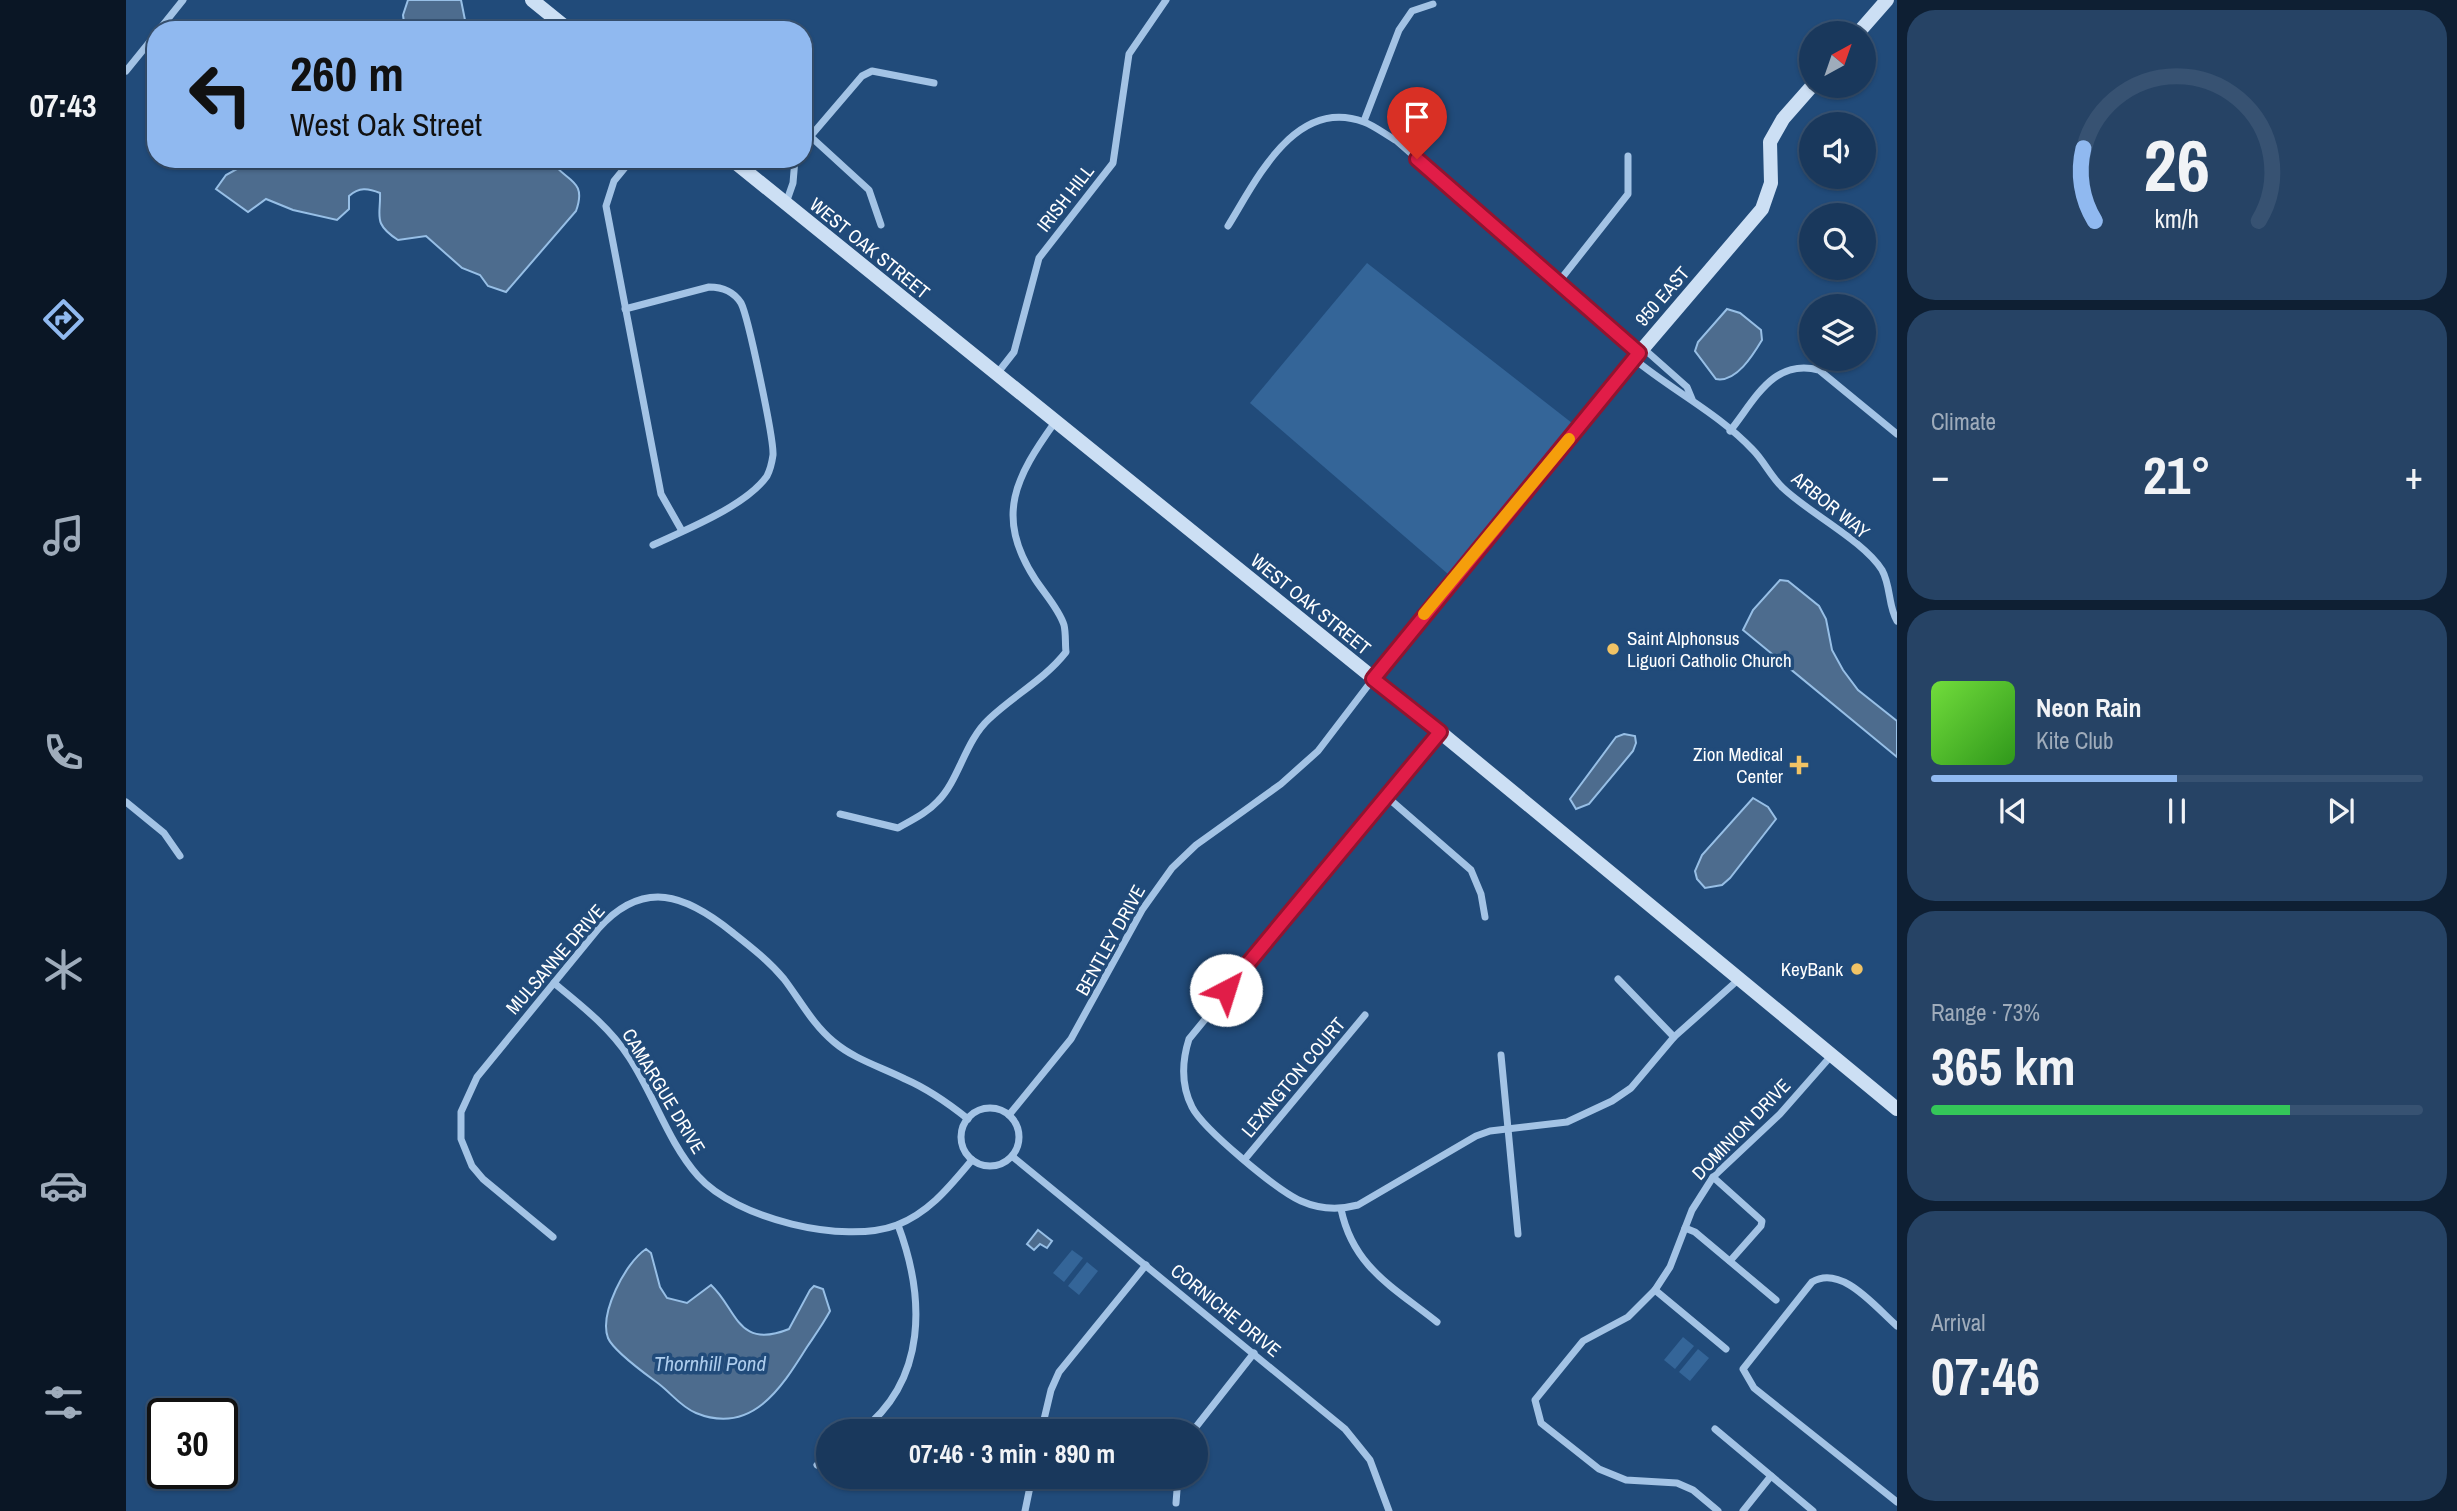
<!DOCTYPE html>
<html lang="en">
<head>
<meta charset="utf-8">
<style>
	:root { --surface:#19385c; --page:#264365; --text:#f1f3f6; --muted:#9facbb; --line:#375272; --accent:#90b9f0 }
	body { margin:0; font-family:"Archivo Narrow",sans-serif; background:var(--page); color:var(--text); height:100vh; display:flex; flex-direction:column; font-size:26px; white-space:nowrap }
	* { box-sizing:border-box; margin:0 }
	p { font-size:23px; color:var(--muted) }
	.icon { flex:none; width:38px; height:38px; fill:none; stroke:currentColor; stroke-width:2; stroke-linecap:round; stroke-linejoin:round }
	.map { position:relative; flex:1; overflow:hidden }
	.sheet { display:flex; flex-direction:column; gap:10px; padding:10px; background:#0e1f33; width:560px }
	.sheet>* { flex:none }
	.banner { position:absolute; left:21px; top:21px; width:665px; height:147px; border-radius:28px; box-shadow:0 2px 5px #0004,0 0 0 2px var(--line); background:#90b9f0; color:#111; overflow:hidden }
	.needle { width:46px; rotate:40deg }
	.controls { position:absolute; left:1673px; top:21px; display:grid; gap:14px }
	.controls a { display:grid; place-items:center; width:77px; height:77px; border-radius:50%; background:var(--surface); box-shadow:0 2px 5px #0004,0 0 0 2px var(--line); font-size:35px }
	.speed { position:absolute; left:21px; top:1398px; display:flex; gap:14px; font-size:35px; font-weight:700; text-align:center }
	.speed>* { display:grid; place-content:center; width:91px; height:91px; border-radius:50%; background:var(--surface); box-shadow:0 2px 5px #0004,0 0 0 2px var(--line); line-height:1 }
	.speed .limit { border:4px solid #111; border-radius:10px; background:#fff; color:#111 }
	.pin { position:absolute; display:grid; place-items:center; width:60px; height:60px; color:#fff; margin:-72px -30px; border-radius:50% 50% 50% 0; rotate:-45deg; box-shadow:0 0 7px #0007 }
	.pin .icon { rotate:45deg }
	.me { position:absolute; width:77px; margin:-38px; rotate:40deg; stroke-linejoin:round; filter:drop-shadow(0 0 5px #0008) }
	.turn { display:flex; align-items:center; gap:24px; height:147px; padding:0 28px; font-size:32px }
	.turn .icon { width:91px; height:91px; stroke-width:2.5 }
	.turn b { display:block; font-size:49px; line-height:60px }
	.big { font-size:52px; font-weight:700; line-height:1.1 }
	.sheet .tile { flex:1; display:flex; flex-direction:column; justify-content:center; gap:10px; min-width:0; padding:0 24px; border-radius:28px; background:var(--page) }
	.sheet .dial { align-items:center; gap:0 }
	.dial svg { height:182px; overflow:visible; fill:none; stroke:var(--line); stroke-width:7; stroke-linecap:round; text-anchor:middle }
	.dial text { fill:var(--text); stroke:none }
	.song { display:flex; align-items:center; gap:21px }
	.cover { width:84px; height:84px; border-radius:10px; background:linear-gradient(135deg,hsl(100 70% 55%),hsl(110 70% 35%)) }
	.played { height:7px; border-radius:4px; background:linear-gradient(90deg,var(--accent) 50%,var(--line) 50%) }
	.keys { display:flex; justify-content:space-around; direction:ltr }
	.heat { display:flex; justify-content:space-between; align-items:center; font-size:38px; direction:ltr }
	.charge { height:10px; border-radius:5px; background:linear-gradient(90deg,#34c759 73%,var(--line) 0) }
	.trip { position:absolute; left:690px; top:1419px; width:392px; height:70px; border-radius:35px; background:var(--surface); box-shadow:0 2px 5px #0004,0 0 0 2px var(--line); font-weight:700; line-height:70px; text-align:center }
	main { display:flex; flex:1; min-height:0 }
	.menu { display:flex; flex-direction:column; width:126px; justify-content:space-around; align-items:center; background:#0a1625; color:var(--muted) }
	.menu .icon { width:49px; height:49px }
	.menu .current { color:var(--accent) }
	.menu b { font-size:32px; color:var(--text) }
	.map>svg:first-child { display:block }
	.green { fill:#346598 }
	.water { fill:#4d6c8e; stroke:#97bfe6; stroke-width:2 }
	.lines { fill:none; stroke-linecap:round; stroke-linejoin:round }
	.street { stroke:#a3c3e5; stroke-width:7 }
	.secondary { stroke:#ccdff4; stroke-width:14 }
	.route-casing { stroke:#92132f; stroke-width:18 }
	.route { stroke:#e11d48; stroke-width:12 }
	.slow { stroke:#f59e0b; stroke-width:12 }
	.poi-dot { fill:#f1c365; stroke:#214b7a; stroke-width:2.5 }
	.labels { text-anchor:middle; stroke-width:7; stroke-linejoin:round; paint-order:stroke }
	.street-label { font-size:19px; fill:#fff; stroke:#214b7a }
	.poi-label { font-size:19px; fill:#fff; stroke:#214b7a; text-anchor:end }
	.water-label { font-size:21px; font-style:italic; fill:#aecded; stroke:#214b7a }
</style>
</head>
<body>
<main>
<nav class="menu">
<b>07:43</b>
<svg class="icon current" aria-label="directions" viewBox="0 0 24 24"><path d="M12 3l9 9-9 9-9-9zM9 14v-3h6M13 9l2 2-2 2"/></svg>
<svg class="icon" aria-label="music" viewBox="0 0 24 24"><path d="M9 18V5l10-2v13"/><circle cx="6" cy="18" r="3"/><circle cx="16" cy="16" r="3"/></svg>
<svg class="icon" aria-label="phone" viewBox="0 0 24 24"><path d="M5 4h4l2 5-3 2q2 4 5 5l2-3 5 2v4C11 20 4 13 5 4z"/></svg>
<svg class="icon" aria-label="climate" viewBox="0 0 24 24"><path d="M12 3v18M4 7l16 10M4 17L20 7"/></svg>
<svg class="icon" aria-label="car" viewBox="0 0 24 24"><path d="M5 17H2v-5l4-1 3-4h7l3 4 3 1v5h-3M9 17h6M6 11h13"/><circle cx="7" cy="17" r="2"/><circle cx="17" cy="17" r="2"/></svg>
<svg class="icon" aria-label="filters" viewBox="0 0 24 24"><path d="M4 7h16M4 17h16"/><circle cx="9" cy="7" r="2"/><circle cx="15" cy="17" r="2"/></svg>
</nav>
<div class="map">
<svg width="1771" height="1511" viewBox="0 0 1771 1511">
	<rect width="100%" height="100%" fill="#214b7a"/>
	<!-- green -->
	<g class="green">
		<polygon points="1241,263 1446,423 1322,574 1124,403"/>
		<polygon points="946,1250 957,1258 938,1282 927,1273"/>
		<polygon points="961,1262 972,1271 953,1295 942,1286"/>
		<polygon points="1557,1337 1568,1346 1549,1369 1538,1360"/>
		<polygon points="1572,1349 1583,1358 1564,1381 1553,1372"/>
	</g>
	<!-- water -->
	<g class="water">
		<polygon points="282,0 335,0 341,30 279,30 277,15"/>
		<path d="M129,159h295c14,23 38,19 26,52l-70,81 -18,-6 -8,-11 -18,-7 -36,-32 -28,4c-26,-17 -17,-24 -18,-47 -12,-5 -21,-6 -31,3v13l-12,11 -44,-10 -27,-11 -18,13 -32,-23 10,-14z"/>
		<path d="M1601,309l13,4 21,17 1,10c-9,15 -26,43 -46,39l-21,-28 3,-9z"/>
		<polygon points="1654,580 1662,581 1693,606 1700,619 1706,650 1717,670 1732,690 1771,721 1771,757 1617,630 1627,610"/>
		<polygon points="1498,734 1509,736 1510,743 1507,751 1463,804 1450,809 1444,799 1490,737"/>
		<polygon points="1627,798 1642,807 1650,819 1604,878 1596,885 1579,888 1571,879 1569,871 1576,855"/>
		<polygon points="912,1230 926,1241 921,1248 914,1244 908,1250 901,1244"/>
		<path d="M520,1249l5,4 9,34 7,11 20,5 24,-18c26,24 26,65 78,44l21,-39 4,-4 9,3 7,22c-7,13 -15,24 -23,36 -25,40 -55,89 -111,66 -15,-6 -24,-19 -37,-29 -12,-9 -45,-32 -51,-46 -9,-24 17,-75 38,-89z"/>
	</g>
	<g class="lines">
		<!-- street -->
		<g class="street">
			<polyline points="33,30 57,0"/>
			<polyline points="0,71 30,34"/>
			<polyline points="1238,121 1273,30 1286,11 1307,4"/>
			<polyline points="684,136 743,190 755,225"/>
			<polyline points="677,145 736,76 746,71 808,83"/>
			<polyline points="506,159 488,181 480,206 535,494 556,531"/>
			<polyline points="660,203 667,183 669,159"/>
			<path d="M1102,226c28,-45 67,-130 136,-104 11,4 22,13 33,19l242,212"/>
			<polyline points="1431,284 1502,194 1502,156"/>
			<path d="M499,309l84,-22c13,0 25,5 32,16 7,13 33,136 32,152 -1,7 -3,15 -6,21 -21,30 -82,54 -114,69"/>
			<polyline points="1517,348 1561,387 1566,399"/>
			<path d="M1508,359c39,32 84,54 119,91 11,11 18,27 30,38 26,25 81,53 99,82 9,16 6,36 15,51"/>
			<polyline points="870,375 888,352 913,258 987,163 1003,54 1040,0"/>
			<path d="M1604,431c25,-31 43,-73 89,-61l78,64"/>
			<path d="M1314,732l-251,307c-7,22 -8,46 3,68 11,22 86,84 109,94 18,8 38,9 57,4l118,-69 14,-5 77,-9 45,-21 19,-13 43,-51 64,-57"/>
			<polyline points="1261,797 1345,870 1355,894 1359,917"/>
			<polyline points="0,802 38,833 54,856"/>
			<path d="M714,814l58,14c14,-8 29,-15 40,-27 21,-21 27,-60 51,-82 25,-24 55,-39 77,-67 -1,-8 0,-19 -2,-27 -5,-16 -20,-32 -29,-46 -41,-64 -19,-102 20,-157"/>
			<polyline points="1492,979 1548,1037"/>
			<path d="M428,983c28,23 55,44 75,74 25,38 39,85 69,119 38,43 146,69 199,49 33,-13 53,-39 75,-65"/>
			<polyline points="1375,1055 1392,1234"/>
			<circle cx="864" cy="1137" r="29"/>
			<polyline points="883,1115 945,1039 1016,910 1046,868 1070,845 1155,784 1192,751 1247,679"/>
			<polyline points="887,1157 1219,1429 1244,1460 1263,1511"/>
			<polyline points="1119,1159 1239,1015"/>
			<polyline points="1587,1177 1636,1221 1635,1226 1604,1261"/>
			<path d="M1215,1209c12,58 52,78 96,113"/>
			<polyline points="1559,1228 1569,1232 1650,1300"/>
			<path d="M427,1237l-70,-58 -11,-13 -11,-27v-27l16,-35 121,-148c46,-51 88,-34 134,3 19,15 37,29 52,47 16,21 29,46 50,63 20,17 47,25 71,37 23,10 43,24 63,40"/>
			<polyline points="1529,1290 1600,1349"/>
			<path d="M1771,1326c-21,-18 -55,-62 -85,-44l-69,87 11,19 143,114"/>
			<polyline points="1589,1429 1687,1511"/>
			<path d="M734,1432c68,-52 65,-135 38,-207"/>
			<polyline points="915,1432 925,1390 933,1372 1020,1265"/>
			<polyline points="1066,1432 1128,1353"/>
			<polyline points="691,1465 702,1456"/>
			<polyline points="1050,1503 1052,1477"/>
			<polyline points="899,1511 906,1477"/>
			<polyline points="1592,1511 1567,1490 1551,1483 1500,1480 1473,1469 1415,1423 1409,1400 1457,1341 1502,1317 1529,1290 1544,1267 1566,1210 1587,1177 1654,1114 1705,1056"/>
			<polyline points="1617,1511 1645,1476"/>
		</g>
		<!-- secondary -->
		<g class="secondary">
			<polyline points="406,0 443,30"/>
			<polyline points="1732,33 1761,0"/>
			<polyline points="605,159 1314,732 1771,1109"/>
			<polyline points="1247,679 1508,359 1636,209 1645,183 1644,142 1657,119 1686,86"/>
		</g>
	</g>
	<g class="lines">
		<!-- route casing -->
		<g class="route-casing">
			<polyline id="route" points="1100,990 1314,732 1247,679 1513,353 1291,159"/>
		</g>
		<!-- route -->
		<use href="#route" class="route"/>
		<!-- slow -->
		<polyline class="slow" points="1298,614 1443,439"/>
	</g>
	<!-- markers -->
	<g class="poi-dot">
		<circle cx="1487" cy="649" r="7"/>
		<path d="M1669.5 754.5h7v7h7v7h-7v7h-7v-7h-7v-7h7z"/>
		<circle cx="1731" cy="969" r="7"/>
	</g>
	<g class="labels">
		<!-- street labels -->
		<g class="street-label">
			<text transform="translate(939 198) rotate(-52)" y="7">IRISH HILL</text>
			<text transform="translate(744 248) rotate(39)" y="7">WEST OAK STREET</text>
			<text transform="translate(1536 296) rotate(-49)" y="7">950 EAST</text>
			<text transform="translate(1705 505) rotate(39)" y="7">ARBOR WAY</text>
			<text transform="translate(1185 604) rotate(39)" y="7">WEST OAK STREET</text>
			<text transform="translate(984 940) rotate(-61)" y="7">BENTLEY DRIVE</text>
			<text transform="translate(429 959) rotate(-49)" y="7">MULSANNE DRIVE</text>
			<text transform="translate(1167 1077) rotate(-50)" y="7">LEXINGTON COURT</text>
			<text transform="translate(538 1091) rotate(59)" y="7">CAMARGUE DRIVE</text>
			<text transform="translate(1615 1129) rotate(-46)" y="7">DOMINION DRIVE</text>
			<text transform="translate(1100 1310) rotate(39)" y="7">CORNICHE DRIVE</text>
		</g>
		<!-- poi labels -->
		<g class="poi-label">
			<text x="1501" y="645" text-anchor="start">Saint Alphonsus<tspan x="1501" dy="22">Liguori Catholic Church</tspan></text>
			<text x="1657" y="761">Zion Medical<tspan x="1657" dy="22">Center</tspan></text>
			<text x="1717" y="976">KeyBank</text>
		</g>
		<!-- water labels -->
		<g class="water-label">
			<text x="584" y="1371">Thornhill Pond</text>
		</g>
	</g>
</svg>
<div class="controls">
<a><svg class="needle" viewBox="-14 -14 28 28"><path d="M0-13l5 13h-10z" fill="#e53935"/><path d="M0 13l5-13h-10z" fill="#9facbb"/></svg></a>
<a><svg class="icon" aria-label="sound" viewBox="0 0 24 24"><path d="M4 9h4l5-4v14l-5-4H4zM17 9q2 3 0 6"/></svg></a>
<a><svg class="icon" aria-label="search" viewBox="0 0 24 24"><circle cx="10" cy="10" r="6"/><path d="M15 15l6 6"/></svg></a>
<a><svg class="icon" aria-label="layers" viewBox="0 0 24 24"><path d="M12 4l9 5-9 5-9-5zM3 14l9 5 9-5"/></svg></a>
</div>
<div class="speed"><div class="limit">30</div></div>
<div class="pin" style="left:1291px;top:159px;background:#d93025"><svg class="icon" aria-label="arrive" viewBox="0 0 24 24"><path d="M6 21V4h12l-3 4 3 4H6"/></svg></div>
<svg class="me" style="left:1100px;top:990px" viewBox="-20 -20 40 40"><circle r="19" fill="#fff"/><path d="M0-13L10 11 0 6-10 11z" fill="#e11d48"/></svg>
<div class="trip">07:46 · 3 min · 890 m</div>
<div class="banner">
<div class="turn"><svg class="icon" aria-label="left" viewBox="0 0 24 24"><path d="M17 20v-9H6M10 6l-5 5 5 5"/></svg><div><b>260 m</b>West Oak Street</div></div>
</div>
</div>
<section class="sheet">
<div class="tile dial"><svg viewBox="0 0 100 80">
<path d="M14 69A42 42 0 1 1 86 69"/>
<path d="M14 69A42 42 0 0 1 9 37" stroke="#90b9f0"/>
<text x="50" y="56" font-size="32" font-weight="700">26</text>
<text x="50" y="72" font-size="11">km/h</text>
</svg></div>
<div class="tile"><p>Climate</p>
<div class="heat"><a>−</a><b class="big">21°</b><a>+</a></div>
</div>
<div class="tile">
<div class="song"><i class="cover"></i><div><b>Neon Rain</b><p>Kite Club</p></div></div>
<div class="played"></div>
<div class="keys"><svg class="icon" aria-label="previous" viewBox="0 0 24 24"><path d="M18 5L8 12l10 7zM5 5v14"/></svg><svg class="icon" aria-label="pause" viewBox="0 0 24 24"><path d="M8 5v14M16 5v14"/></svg><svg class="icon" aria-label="next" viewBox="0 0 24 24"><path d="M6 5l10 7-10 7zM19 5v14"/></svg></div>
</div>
<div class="tile"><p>Range · 73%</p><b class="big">365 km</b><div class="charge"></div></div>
<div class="tile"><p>Arrival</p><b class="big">07:46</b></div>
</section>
</main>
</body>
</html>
